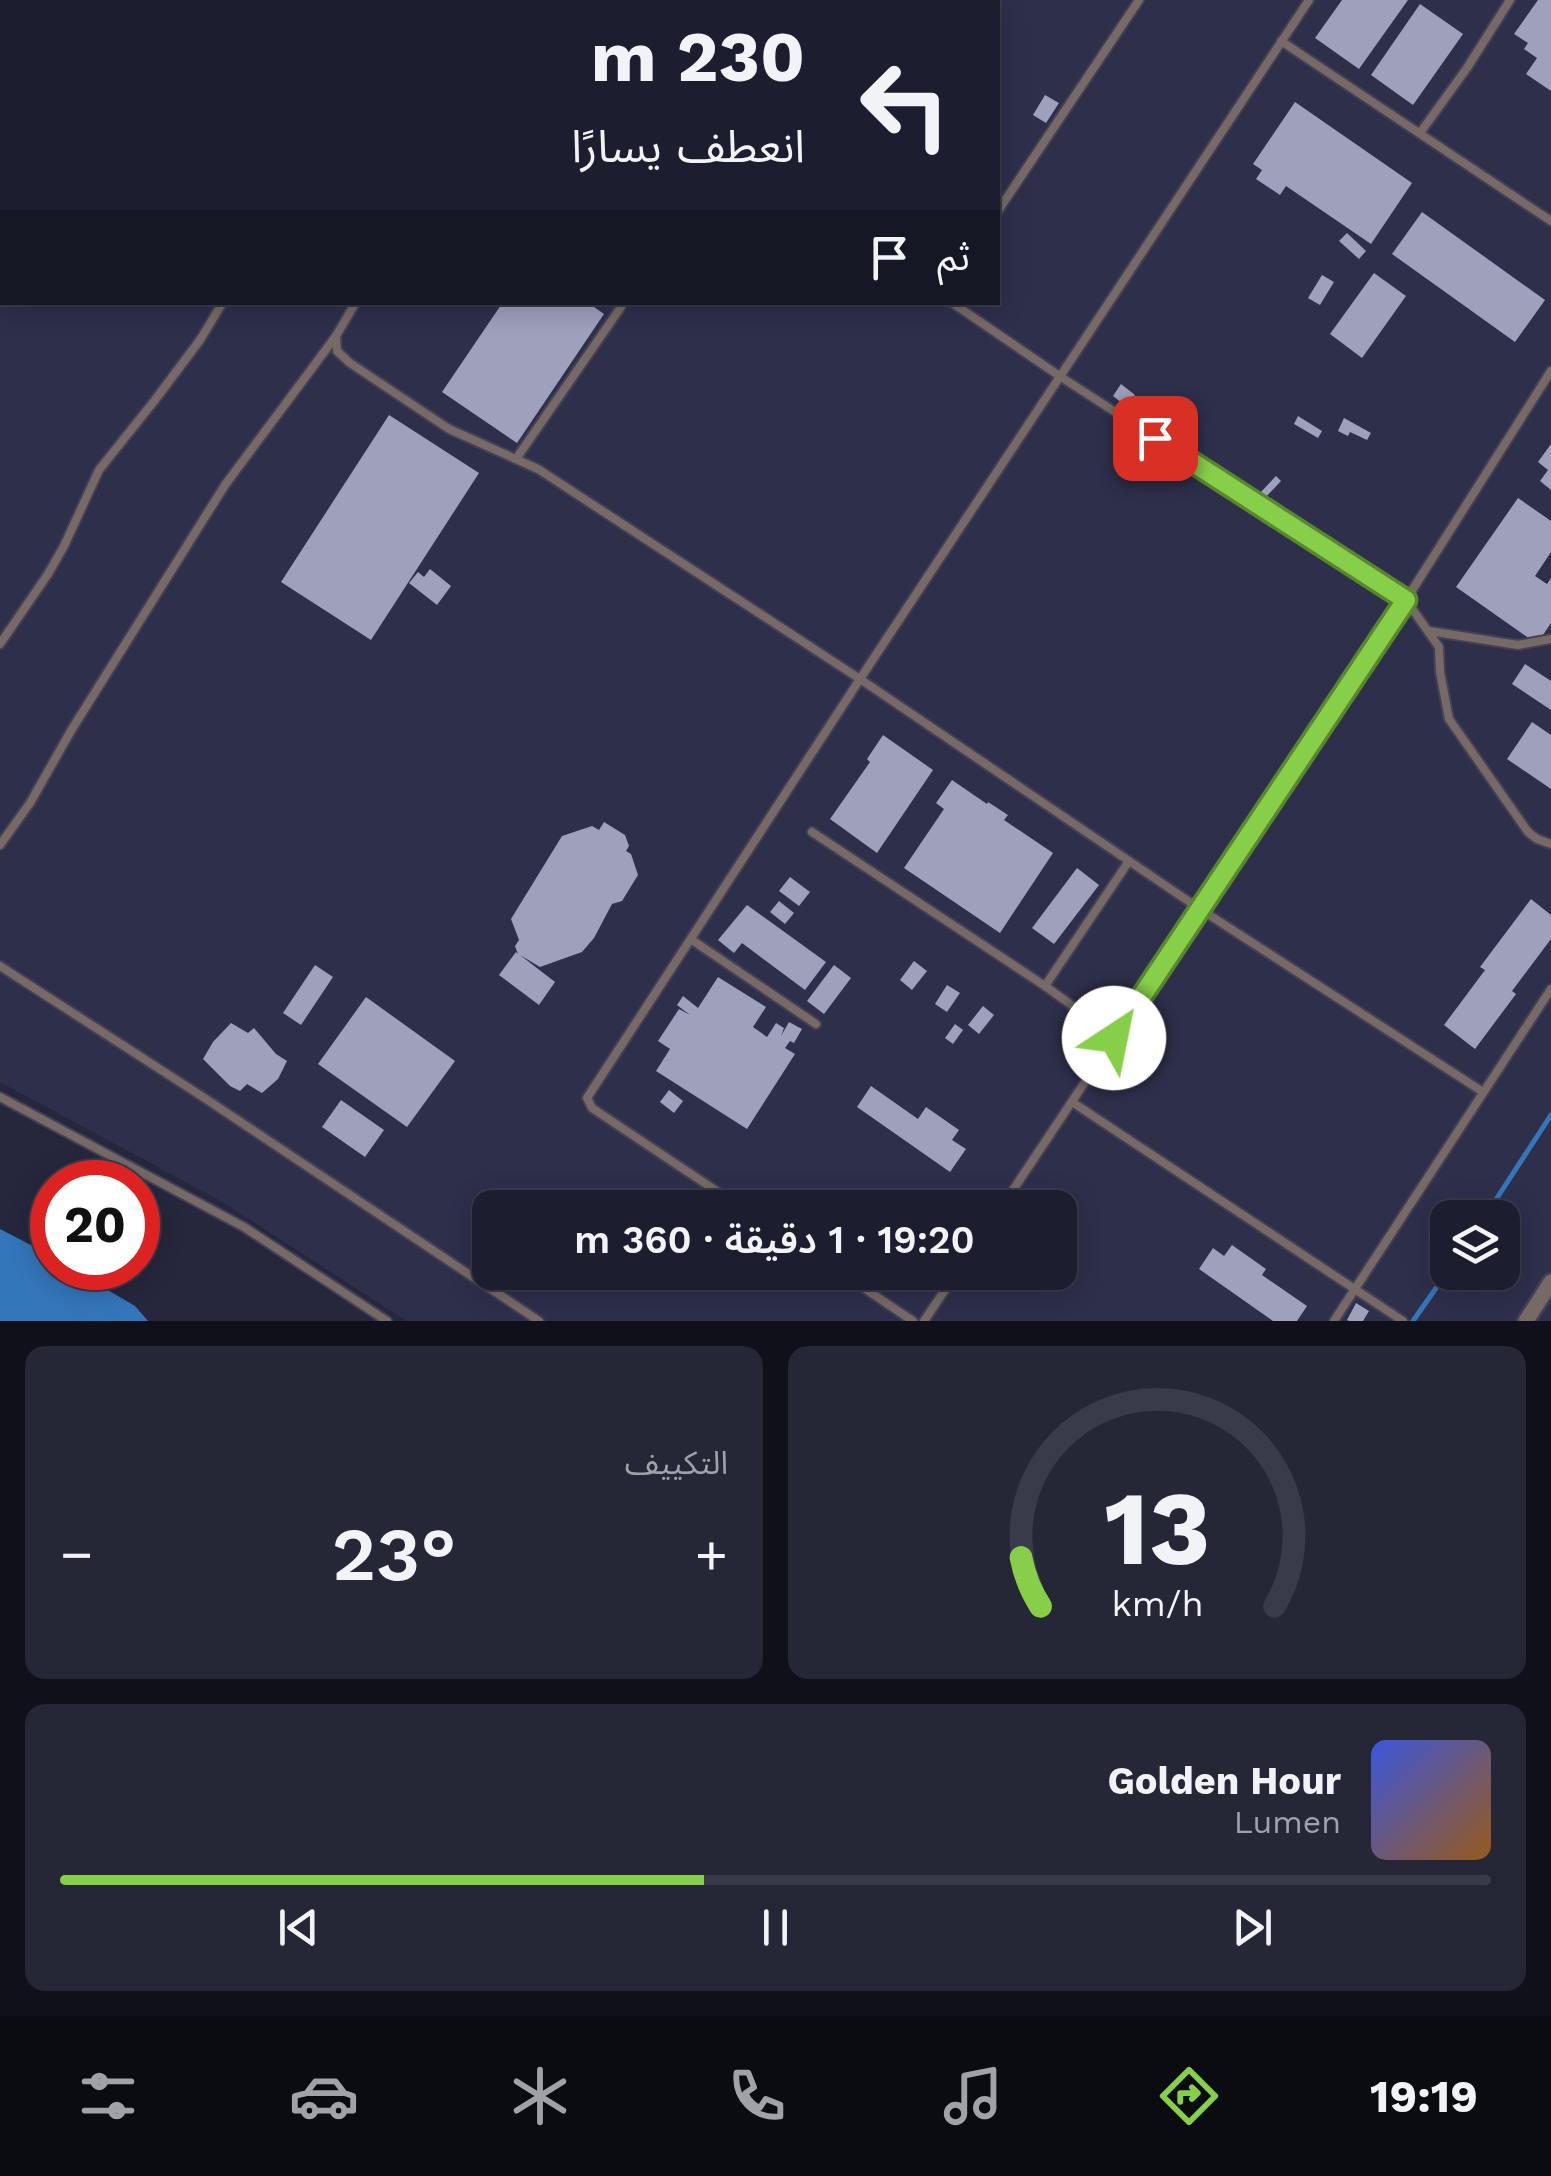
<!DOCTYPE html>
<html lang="ar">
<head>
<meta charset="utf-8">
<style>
	:root { --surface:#1c1d2e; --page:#252636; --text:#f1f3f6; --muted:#a0a2aa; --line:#3a3b4a; --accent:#88cf49 }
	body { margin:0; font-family:"Work Sans","Noto Sans Arabic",sans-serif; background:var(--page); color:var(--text); direction:rtl; height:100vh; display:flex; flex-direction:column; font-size:38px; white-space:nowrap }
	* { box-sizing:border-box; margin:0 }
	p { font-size:32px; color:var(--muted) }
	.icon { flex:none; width:55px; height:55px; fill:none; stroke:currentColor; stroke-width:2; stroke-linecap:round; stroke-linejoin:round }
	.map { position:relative; height:1321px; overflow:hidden; direction:ltr }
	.sheet { display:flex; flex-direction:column; gap:25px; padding:25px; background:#0f1019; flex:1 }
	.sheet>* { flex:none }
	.banner { position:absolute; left:0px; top:0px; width:1000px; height:305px; box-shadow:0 5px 25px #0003,0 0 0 2px var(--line); direction:rtl; background:#1c1d2e; color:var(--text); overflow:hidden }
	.fabs { position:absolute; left:1430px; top:1200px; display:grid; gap:20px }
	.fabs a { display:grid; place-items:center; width:90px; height:90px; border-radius:20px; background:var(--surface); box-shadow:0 5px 25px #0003,0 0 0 2px var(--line); font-size:50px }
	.speed { position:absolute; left:30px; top:1160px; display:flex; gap:20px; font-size:50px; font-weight:700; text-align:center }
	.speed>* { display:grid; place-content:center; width:130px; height:130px; border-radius:50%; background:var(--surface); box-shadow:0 5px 25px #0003,0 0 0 2px var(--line); line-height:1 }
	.speed .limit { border:15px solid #d22; background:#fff; color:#111 }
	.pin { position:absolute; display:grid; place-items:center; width:85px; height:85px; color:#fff; margin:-42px; border-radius:20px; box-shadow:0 5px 15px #0006 }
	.me { position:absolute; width:110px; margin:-55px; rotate:34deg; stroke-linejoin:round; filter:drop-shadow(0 0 8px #0008) }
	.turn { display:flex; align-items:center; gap:35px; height:210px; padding:0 30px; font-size:45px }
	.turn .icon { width:130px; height:130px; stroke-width:2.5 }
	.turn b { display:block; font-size:70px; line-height:85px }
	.then { display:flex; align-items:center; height:95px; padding:0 30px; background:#0003; gap:20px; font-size:38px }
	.big { font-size:75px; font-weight:600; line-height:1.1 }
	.sheet .tile { flex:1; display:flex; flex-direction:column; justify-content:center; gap:15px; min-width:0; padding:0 35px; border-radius:20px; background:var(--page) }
	.sheet .dial { align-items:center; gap:0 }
	.dial svg { height:260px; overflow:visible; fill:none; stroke:var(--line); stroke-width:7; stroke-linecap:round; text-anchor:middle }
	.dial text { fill:var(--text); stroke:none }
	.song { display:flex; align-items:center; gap:30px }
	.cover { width:120px; height:120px; border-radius:15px; background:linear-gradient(135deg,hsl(230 70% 55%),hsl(30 70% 35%)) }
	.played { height:10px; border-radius:5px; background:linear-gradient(90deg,var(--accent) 45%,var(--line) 45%) }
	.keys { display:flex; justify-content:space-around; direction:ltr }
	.heat { display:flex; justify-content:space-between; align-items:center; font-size:55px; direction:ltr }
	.sheet .tiles { flex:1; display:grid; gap:25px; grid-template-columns:1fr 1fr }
	.tile:last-child { grid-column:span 2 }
	.trip { position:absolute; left:472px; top:1190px; width:605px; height:100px; border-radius:20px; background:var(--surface); box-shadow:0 5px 25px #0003,0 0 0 2px var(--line); font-weight:600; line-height:100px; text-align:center; direction:rtl }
	.tab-bar { display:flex; height:160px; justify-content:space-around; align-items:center; background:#0b0c12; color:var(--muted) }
	.tab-bar .icon { width:70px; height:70px }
	.tab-bar .on { color:var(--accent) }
	.tab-bar b { font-size:45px; color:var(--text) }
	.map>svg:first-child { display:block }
	.built { fill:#2e2f4b; fill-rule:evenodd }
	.water { fill:#3476ba }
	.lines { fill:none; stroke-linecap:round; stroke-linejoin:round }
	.stream { stroke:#3476ba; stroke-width:5 }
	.building { fill:#9ea0bc }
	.service-casing { stroke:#414257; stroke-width:12 }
	.minor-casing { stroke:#414257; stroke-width:20 }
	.service { stroke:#776a66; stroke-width:8 }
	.minor { stroke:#776a66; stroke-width:15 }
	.route-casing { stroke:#58872f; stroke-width:25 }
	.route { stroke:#88cf49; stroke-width:18 }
</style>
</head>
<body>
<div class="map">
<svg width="1551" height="1321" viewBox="0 0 1551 1321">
	<rect width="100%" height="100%" fill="#26273d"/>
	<!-- built -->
	<path class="built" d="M0,0h1551v1321h-1144l-188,-121 -219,-118zM2,2h996v300h-996zM490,1208h570v64h-570zM1448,1218h54v54h-54z"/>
	<!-- water -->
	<polygon class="water" points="0,1229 52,1256 52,1268 70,1268 135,1306 148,1321 0,1321"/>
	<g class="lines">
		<!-- stream -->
		<g class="stream">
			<polyline points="1484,1218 1551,1115"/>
			<polyline points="1413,1321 1448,1271"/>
		</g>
	</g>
	<!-- building -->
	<g class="building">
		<polygon points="1342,0 1408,0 1359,69 1315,38"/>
		<polygon points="1538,0 1551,0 1551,91 1526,74 1537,58 1524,49 1528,43 1514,34"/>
		<polygon points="1420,4 1463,34 1413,105 1371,75"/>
		<polygon points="1045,95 1059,103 1046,123 1033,115"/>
		<polygon points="1295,102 1412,183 1371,244 1286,186 1280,195 1256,179 1262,170 1253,164"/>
		<polygon points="1422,212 1545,300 1515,342 1392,254"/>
		<polygon points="1347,233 1366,251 1359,259 1339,241"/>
		<polygon points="1374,273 1406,296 1362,358 1330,334"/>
		<polygon points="1322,275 1334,282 1320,305 1308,298"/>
		<polygon points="503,302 587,302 604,314 517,443 442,392"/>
		<polygon points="1121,384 1135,395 1126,406 1113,396"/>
		<polygon points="389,415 479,473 371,640 281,582"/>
		<polygon points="1298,416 1322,431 1318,438 1294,424"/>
		<polygon points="1344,418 1371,433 1367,440 1350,432 1348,436 1338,431"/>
		<polygon points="1551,444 1551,490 1540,481 1548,470 1538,462"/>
		<polygon points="1276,476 1281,481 1264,499 1259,494"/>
		<polygon points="1518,498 1551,521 1551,552 1535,576 1547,584 1551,578 1551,623 1537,644 1456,587"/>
		<polygon points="430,569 451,586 437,605 409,583 418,572 424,577"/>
		<polygon points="1525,664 1551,681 1551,710 1512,684"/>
		<polygon points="1532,722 1551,735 1551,789 1507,759"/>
		<polygon points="883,735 933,770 877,853 830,819 870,762 867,759"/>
		<polygon points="952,780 987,804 988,802 1008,815 1004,820 1053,853 1000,933 904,868 944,809 936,803"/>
		<polygon points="604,822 625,835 629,846 626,851 631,854 638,875 622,901 612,904 594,938 582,952 540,967 520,955 555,982 539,1005 499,975 516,952 518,954 515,946 519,940 511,919 562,836 592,826 599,830"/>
		<polygon points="1077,868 1099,885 1054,944 1032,928"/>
		<polygon points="790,877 810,892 799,906 779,891"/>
		<polygon points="1531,899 1551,915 1551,939 1512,991 1516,994 1475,1049 1444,1025 1485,970 1480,967"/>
		<polygon points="779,901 794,913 785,924 770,912"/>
		<polygon points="747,905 826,962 805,990 742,943 734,953 718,940"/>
		<polygon points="914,961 927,971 912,990 900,980"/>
		<polygon points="315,965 333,977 301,1025 283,1013"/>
		<polygon points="834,965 851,978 824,1014 807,1001"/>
		<polygon points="718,977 766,1007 753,1027 767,1037 776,1023 784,1028 781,1036 789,1022 802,1029 794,1043 790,1041 785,1048 795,1054 747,1129 656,1071 670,1049 658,1041 679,1009 690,1015 677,1005 683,996 698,1008"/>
		<polygon points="947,985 960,993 947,1012 935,1004"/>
		<polygon points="366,997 455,1061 407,1127 318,1064"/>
		<polygon points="983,1006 994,1015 979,1034 968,1025"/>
		<polygon points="231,1023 248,1033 254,1028 276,1054 287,1061 278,1079 262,1093 247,1084 240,1091 230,1086 203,1059 213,1042"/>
		<polygon points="955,1024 963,1030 953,1044 945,1038"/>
		<polygon points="871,1086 918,1119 926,1107 959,1130 952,1140 966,1149 950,1172 857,1107"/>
		<polygon points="669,1090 683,1101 674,1113 660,1102"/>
		<polygon points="341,1100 384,1130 365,1157 322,1127"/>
		<polygon points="1232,1245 1266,1269 1262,1275 1307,1306 1297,1321 1273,1321 1199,1269 1213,1248 1224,1256"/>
		<polygon points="1356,1303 1369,1311 1363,1321 1349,1321 1347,1320"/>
	</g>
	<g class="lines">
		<!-- service casing -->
		<g class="service-casing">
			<g id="service">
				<polyline points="416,2 418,0"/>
				<polyline points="551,2 553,0"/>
				<polyline points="808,2 810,0"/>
				<polyline points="1281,41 1551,221"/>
				<polyline points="1420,133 1467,68 1510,0"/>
				<polyline points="998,211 1139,0"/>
				<polyline points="951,302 1061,377 1406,600 1439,647 1440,672 1449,719 1528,832 1537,839 1551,844"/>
				<polyline points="336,336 337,351 350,363 449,429 538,469 860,679 1200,909 1483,1092"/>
				<polyline points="516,459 621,307"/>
				<polyline points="1429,631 1518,645 1551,639"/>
				<polyline points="0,644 48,574 64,546 99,470 155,400 200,340 223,302"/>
				<polyline points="812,832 1045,986 1088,1017"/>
				<polyline points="0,845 30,803 72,729 225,485 336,336 356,302"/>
				<polyline points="692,940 816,1024"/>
				<polyline points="0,966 203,1097 539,1321"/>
				<polyline points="1045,986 1129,861"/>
				<polyline points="0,1097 244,1227 387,1321"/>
				<polyline points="1072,1102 1403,1321"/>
				<polyline points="742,1208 592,1108 587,1098 860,679 1309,0"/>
				<polyline points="1001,1208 1406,600 1551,371"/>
				<polyline points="840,1272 913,1321"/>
				<polyline points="924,1321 957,1272"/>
				<polyline points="1334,1321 1551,989"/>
			</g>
		</g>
		<!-- minor casing -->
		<g class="minor-casing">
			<polyline id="minor" points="1526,1321 1551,1282"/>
		</g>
		<!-- service -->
		<use href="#service" class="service"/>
		<!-- minor -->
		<use href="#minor" class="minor"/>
	</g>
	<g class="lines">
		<!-- route casing -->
		<g class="route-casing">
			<polyline id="route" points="1114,1038 1406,600 1155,438"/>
		</g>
		<!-- route -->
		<use href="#route" class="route"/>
	</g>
</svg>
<div class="fabs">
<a><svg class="icon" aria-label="layers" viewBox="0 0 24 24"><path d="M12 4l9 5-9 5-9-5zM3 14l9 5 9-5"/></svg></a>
</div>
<div class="speed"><div class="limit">20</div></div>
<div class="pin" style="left:1155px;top:438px;background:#d93025"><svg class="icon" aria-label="arrive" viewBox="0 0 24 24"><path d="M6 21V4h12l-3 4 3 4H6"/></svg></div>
<svg class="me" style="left:1114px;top:1038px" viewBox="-20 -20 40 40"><circle r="19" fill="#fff"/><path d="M0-13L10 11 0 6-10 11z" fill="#88cf49"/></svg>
<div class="trip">19:20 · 1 دقيقة · 360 m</div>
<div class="banner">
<div class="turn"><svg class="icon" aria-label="left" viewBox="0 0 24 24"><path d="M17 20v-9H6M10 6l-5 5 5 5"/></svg><div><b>230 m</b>انعطف يسارًا</div></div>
<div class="then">ثم<svg class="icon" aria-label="arrive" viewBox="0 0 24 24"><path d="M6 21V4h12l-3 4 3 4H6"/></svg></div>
</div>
</div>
<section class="sheet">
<div class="tiles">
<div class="tile dial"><svg viewBox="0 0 100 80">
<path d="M14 69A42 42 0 1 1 86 69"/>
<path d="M14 69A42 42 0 0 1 8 54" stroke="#88cf49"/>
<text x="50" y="56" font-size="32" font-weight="700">13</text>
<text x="50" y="72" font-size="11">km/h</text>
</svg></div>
<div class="tile"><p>التكييف</p>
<div class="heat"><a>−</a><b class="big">23°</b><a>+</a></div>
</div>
<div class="tile">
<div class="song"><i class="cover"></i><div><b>Golden Hour</b><p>Lumen</p></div></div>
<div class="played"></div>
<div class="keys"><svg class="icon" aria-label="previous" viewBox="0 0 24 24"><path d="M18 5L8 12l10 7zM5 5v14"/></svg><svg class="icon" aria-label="pause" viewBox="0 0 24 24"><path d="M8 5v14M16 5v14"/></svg><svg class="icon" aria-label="next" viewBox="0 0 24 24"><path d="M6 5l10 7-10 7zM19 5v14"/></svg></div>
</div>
</div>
</section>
<nav class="tab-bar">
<b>19:19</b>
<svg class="icon on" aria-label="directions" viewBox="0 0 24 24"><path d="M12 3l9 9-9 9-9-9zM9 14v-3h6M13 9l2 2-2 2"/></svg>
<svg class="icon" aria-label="music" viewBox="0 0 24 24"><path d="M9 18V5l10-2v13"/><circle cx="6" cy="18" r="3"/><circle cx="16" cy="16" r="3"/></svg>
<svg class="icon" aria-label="phone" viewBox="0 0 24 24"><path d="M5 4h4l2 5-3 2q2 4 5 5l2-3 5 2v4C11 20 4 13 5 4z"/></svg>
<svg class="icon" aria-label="climate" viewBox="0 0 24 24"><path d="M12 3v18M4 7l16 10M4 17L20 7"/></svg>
<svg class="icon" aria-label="car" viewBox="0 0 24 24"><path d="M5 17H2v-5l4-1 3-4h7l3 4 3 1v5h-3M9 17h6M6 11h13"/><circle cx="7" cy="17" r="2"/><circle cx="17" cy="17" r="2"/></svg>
<svg class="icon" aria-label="filters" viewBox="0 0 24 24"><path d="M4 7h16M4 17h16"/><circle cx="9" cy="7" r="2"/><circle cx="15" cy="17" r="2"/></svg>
</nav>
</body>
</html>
